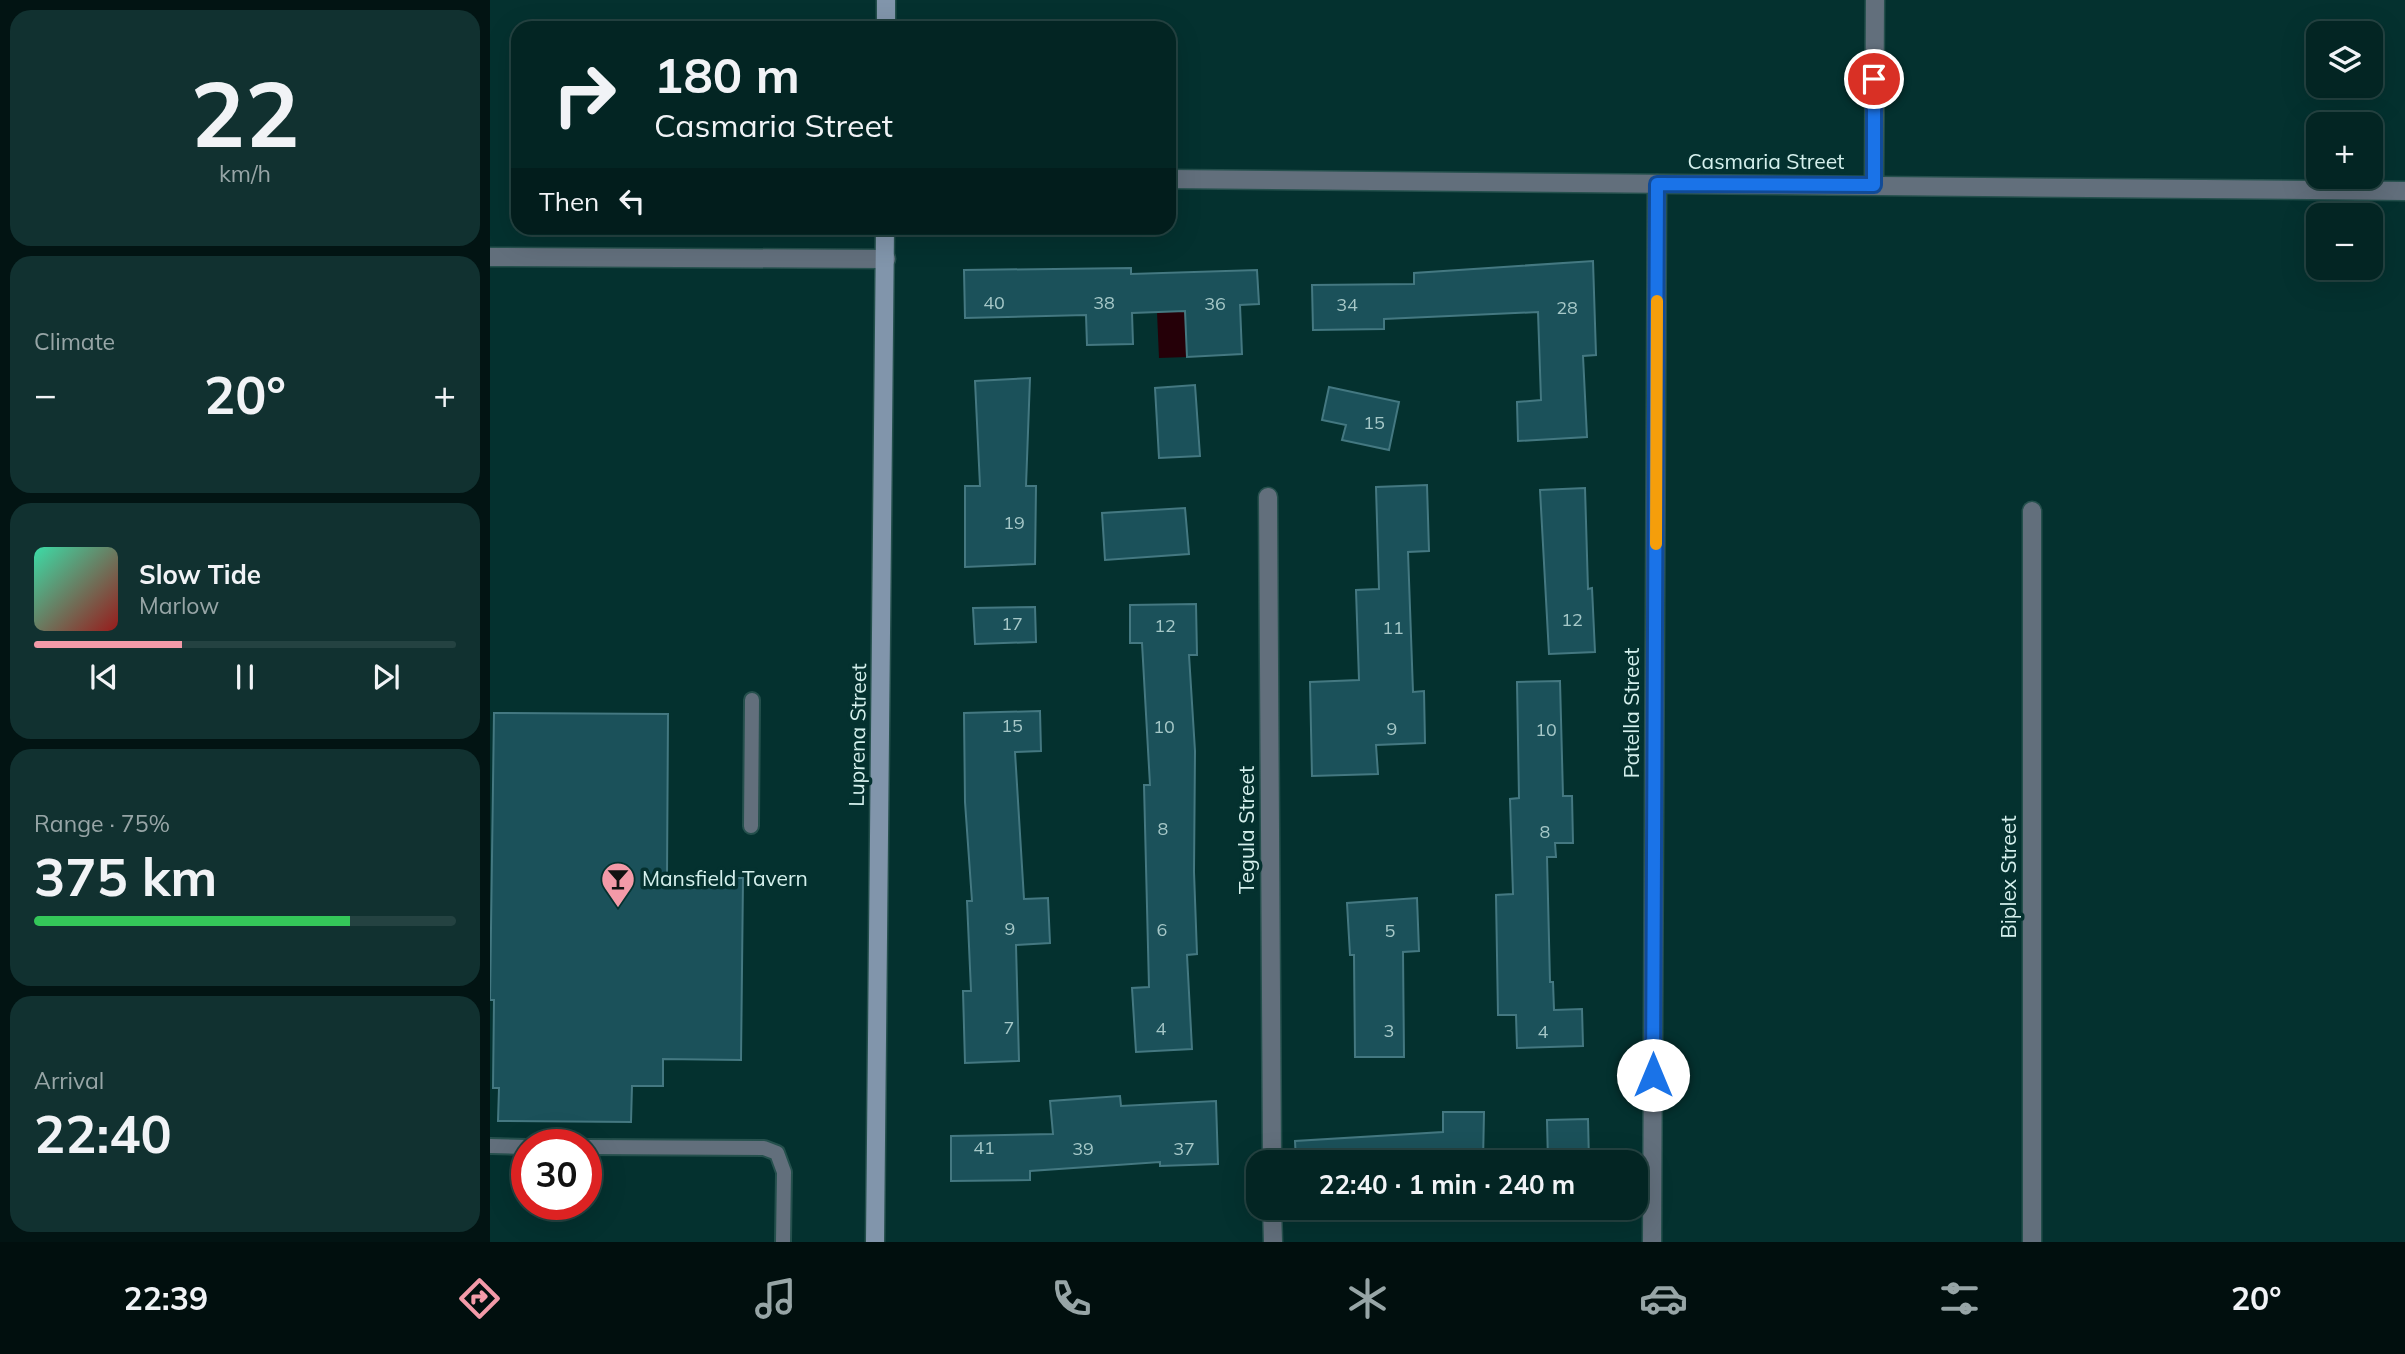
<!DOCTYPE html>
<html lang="en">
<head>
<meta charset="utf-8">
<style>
	:root { --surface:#032523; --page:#113130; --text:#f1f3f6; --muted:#97a5a6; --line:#244241; --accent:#f39aa8 }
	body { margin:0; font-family:Mulish,sans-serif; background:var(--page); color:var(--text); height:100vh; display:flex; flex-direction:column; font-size:26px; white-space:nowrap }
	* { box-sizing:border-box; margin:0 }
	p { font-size:23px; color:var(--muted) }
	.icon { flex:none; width:38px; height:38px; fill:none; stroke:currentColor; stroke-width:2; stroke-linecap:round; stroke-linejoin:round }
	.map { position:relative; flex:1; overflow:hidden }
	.panel { display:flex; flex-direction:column; gap:10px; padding:10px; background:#021413; width:490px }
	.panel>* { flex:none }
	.hud { position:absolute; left:21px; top:21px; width:665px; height:214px; border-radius:21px; box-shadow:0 7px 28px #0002,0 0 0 2px var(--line); background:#032523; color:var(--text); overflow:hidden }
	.fabs { position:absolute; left:1816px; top:21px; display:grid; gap:14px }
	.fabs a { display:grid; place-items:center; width:77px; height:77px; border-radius:14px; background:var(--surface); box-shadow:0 7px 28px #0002,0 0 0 2px var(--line); font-size:35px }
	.speed { position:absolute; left:21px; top:1129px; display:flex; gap:14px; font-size:35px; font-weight:700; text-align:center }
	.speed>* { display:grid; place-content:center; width:91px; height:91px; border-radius:50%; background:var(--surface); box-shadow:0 7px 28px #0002,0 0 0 2px var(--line); line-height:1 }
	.speed .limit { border:10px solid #d22; background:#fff; color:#111 }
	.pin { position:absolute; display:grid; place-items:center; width:60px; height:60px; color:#fff; margin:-30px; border:4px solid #fff; border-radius:50%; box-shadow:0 2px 7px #0007 }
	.me { position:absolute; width:77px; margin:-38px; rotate:0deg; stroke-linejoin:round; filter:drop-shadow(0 0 5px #0008) }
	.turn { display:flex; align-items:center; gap:24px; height:147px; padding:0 28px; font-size:32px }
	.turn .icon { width:91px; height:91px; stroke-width:2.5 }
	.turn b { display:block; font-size:49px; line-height:60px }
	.then { display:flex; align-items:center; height:66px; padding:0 28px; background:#0003; gap:14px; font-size:26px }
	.big { font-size:52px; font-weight:700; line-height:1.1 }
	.panel .card { flex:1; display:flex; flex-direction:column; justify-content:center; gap:10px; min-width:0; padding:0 24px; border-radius:21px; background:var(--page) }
	.panel .dial { align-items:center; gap:0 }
	.dial b { font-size:91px; line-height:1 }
	.song { display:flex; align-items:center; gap:21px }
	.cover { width:84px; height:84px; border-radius:10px; background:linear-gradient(135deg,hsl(160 70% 55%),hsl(0 70% 35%)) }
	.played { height:7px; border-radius:4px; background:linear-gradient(90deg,var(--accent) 35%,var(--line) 35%) }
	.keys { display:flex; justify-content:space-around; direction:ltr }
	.heat { display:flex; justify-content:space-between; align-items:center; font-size:38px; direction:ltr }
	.charge { height:10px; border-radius:5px; background:linear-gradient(90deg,#34c759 75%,var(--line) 0) }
	.trip { position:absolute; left:756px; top:1150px; width:402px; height:70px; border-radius:21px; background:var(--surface); box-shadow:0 7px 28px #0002,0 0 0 2px var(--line); font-weight:700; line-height:70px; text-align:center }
	.dock { display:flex; height:112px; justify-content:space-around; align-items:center; background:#010f0e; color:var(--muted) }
	.dock .icon { width:49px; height:49px }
	.dock .selected { color:var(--accent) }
	.dock b { font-size:32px; color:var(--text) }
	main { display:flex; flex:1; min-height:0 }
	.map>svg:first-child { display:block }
	.water { fill:#250008 }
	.building { fill:#1b515a; stroke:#447881; stroke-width:2 }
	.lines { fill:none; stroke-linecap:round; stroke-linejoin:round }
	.lane-casing { stroke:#25504d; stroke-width:18 }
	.street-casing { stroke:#25504d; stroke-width:21 }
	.secondary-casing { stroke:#25504d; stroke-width:21 }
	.lane { stroke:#626f7c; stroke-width:14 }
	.street { stroke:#626f7c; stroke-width:18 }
	.secondary { stroke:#8195ab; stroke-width:18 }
	.route-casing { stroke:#114b97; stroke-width:18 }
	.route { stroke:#1a73e8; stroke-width:12 }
	.slow { stroke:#f59e0b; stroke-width:12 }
	.labels { text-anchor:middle; stroke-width:7; stroke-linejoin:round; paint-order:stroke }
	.number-label { font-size:18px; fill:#a6c8c8 }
	.street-label { font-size:21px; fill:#d5f0ed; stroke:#04312f }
	.poi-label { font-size:21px; fill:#d5f0ed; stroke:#04312f; text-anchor:start }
</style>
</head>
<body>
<main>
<section class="panel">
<div class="card dial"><b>22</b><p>km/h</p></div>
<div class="card"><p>Climate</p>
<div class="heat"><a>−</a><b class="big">20°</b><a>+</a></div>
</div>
<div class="card">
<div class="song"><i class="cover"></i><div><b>Slow Tide</b><p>Marlow</p></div></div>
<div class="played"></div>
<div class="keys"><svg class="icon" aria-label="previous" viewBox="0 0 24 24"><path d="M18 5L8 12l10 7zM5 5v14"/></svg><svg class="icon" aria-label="pause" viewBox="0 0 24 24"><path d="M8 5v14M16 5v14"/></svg><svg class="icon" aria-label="next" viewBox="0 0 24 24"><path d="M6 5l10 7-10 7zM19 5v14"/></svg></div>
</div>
<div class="card"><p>Range · 75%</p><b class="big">375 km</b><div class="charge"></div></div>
<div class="card"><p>Arrival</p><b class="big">22:40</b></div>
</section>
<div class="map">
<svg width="1915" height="1242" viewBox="0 0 1915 1242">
	<rect width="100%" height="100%" fill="#04312f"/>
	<!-- water -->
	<polygon class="water" points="695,311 697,357 669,358 667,312"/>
	<!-- building -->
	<g class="building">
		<polygon points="1103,261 1106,355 1093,356 1097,437 1028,441 1027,402 1051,400 1048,312 894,319 894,329 823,330 822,285 924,284 924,273"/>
		<polygon points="641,268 641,274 767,270 769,304 750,305 752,354 697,357 695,311 642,313 643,344 597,345 596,315 475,318 474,270"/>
		<polygon points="540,378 536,486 546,486 545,564 475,567 475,486 490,486 485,381"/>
		<polygon points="705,385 710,456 669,458 665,388"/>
		<polygon points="839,387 909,402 899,450 852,440 856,425 832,420"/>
		<polygon points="937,485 939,551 918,552 923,692 934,691 935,743 886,745 888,774 822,776 820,682 869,680 866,590 889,589 886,487"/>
		<polygon points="1095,488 1098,589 1102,588 1105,652 1059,654 1050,490"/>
		<polygon points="695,508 699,554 615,560 612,513"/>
		<polygon points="706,604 707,655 699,655 705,751 704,872 707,954 697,955 702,1049 646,1052 642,988 659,987 654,785 660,785 652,643 640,643 640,605"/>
		<polygon points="545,607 546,642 485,644 483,608"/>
		<polygon points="1070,681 1073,796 1082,796 1083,843 1065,843 1066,857 1057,857 1060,982 1063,982 1064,1010 1092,1009 1093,1046 1027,1048 1026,1015 1008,1015 1006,895 1023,894 1020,799 1029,798 1027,682"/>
		<polygon points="550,711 551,751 525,752 534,899 558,898 560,943 526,945 529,1061 475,1063 473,991 481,991 477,901 482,901 475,802 474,713"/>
		<polygon points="4,713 178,714 177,878 253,878 251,1060 173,1059 173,1086 142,1086 141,1122 8,1121 9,1088 3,1088 4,1000 0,1000"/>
		<polygon points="927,898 929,951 913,952 914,1057 865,1057 864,955 860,955 857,903"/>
		<polygon points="630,1096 631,1106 726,1101 728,1164 670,1166 670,1162 540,1171 540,1180 461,1181 461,1136 563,1134 560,1101"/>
		<polygon points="953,1112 994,1112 993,1162 806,1162 805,1141 953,1132"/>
		<polygon points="1098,1119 1099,1162 1058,1162 1057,1120"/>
	</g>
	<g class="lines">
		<!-- lane casing -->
		<g class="lane-casing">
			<g id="lane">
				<polyline points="261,826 262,700"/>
				<polyline points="0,1146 37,1147"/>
				<polyline points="96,1147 274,1148 287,1153 294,1172 293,1242"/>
			</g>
		</g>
		<!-- street casing -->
		<g class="street-casing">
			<g id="street">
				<polyline points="679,179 1915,191"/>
				<polyline points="1384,185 1385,0"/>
				<polyline points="0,257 396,259"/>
				<polyline points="778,497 782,1162"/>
				<polyline points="1542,511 1542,1242"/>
				<polyline points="782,1208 783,1242"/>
				<polyline points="1162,1242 1167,184"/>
			</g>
		</g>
		<!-- secondary casing -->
		<g class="secondary-casing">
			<g id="secondary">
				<polyline points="396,28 396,0"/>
				<polyline points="385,1242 395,228"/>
			</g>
		</g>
		<!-- lane -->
		<use href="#lane" class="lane"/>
		<!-- street -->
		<use href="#street" class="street"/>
		<!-- secondary -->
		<use href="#secondary" class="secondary"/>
	</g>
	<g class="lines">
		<!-- route casing -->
		<g class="route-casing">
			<polyline id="route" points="1163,1075 1167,184 1384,185 1384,79"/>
		</g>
		<!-- route -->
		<use href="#route" class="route"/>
		<!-- slow -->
		<polyline class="slow" points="1166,544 1167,301"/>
	</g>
	<!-- icons -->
	<defs>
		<g id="bar-pin" transform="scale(1.75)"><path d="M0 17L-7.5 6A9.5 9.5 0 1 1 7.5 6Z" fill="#f39aa8" stroke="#04312f"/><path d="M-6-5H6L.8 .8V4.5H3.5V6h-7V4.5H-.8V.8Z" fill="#111"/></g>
	</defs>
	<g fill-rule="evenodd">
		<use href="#bar-pin" x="128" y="879"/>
	</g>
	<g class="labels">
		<!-- number labels -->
		<g class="number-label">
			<text x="504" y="309">40</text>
			<text x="614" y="309">38</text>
			<text x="725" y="310">36</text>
			<text x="857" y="311">34</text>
			<text x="1077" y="314">28</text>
			<text x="884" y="429">15</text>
			<text x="524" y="529">19</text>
			<text x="1082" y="626">12</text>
			<text x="522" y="630">17</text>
			<text x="675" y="632">12</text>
			<text x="903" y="634">11</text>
			<text x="522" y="732">15</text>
			<text x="674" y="733">10</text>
			<text x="902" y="735">9</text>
			<text x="1056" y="736">10</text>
			<text x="673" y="835">8</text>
			<text x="1055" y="838">8</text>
			<text x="520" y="935">9</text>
			<text x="672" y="936">6</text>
			<text x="900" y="937">5</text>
			<text x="519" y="1034">7</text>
			<text x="671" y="1035">4</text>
			<text x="899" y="1037">3</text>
			<text x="1053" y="1038">4</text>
			<text x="494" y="1154">41</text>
			<text x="593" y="1155">39</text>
			<text x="694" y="1155">37</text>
		</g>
		<!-- street labels -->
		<g class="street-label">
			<text x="1276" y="169">Casmaria Street</text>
			<text transform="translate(1142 713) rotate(-90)" y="7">Patella Street</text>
			<text transform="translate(368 735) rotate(-89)" y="7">Luprena Street</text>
			<text transform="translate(757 830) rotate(-90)" y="7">Tegula Street</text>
			<text transform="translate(1519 877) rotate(-90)" y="7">Biplex Street</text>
		</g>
		<!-- poi labels -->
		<g class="poi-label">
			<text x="152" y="886">Mansfield Tavern</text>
		</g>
	</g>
</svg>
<div class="fabs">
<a><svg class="icon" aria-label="layers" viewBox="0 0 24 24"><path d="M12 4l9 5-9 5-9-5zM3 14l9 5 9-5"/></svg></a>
<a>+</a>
<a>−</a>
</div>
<div class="speed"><div class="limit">30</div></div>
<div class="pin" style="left:1384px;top:79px;background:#d93025"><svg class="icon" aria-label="arrive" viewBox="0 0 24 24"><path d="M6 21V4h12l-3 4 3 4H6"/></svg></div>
<svg class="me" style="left:1163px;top:1075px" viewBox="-20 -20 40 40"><circle r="19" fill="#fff"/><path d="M0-13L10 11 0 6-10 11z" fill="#1a73e8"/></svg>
<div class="trip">22:40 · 1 min · 240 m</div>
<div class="hud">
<div class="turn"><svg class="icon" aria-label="right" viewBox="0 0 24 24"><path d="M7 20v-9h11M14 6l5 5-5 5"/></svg><div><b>180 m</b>Casmaria Street</div></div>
<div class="then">Then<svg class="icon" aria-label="left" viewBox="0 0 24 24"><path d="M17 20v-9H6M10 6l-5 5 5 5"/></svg></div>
</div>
</div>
</main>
<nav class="dock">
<b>22:39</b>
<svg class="icon selected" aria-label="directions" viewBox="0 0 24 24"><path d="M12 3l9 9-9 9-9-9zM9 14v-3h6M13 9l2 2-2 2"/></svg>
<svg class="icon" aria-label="music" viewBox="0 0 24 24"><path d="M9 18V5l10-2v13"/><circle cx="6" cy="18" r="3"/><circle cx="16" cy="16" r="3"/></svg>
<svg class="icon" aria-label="phone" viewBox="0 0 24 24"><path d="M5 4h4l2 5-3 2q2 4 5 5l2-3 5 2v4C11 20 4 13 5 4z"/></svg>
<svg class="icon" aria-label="climate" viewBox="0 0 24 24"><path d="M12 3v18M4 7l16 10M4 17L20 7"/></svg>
<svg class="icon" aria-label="car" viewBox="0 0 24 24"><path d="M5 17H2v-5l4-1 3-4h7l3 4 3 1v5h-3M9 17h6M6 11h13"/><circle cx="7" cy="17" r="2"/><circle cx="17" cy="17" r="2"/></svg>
<svg class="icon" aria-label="filters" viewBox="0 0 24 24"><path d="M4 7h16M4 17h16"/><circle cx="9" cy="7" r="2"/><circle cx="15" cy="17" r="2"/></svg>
<b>20°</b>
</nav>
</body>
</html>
